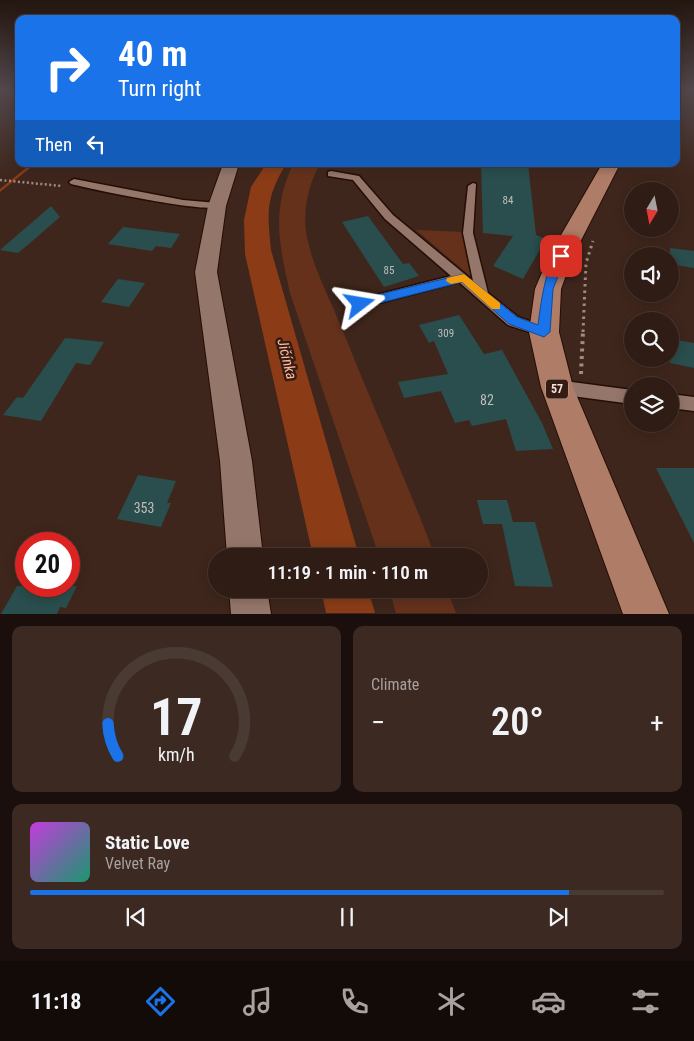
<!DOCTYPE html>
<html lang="en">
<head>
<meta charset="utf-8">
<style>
	:root { --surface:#2f1c15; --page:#3b2922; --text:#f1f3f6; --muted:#a7a1a0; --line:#4a3a34; --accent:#1a73e8 }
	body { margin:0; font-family:"Roboto Condensed",sans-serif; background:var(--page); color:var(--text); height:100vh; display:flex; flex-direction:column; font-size:19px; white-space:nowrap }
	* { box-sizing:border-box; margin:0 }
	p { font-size:16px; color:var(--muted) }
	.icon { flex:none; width:28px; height:28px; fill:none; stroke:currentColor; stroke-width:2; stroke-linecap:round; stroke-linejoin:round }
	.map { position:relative; height:614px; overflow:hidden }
	.side { display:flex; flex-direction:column; gap:12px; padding:12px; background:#1a0f0c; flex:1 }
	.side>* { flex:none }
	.hud { position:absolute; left:15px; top:15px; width:665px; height:152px; border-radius:10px; box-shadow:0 2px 12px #0003,0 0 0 1px var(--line); background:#1a73e8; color:#fff; overflow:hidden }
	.needle { width:32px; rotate:190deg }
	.tools { position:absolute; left:624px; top:182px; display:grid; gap:10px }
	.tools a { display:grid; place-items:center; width:55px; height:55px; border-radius:50%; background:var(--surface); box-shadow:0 2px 12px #0003,0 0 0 1px var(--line); font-size:25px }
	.speed { position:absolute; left:15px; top:532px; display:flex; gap:10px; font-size:25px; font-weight:700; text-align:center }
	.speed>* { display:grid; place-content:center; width:65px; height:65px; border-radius:50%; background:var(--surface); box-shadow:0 2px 12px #0003,0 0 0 1px var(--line); line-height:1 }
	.speed .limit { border:8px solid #d22; background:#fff; color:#111 }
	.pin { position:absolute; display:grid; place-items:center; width:42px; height:42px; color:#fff; margin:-21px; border-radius:10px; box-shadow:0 2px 8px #0006 }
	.me { position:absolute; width:55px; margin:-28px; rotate:76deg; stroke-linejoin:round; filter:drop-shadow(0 0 4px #0008) }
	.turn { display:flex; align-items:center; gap:18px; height:105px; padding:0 20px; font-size:22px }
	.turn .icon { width:65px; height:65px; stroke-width:2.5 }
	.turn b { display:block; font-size:35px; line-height:42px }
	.then { display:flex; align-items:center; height:48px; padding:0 20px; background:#0003; gap:10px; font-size:19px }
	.big { font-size:38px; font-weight:600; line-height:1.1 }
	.side .tile { flex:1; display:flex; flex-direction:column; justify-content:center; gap:8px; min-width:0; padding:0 18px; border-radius:10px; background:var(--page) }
	.side .dial { align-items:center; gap:0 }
	.dial svg { height:130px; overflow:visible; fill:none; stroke:var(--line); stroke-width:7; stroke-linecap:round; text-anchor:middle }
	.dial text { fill:var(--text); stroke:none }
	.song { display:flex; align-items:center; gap:15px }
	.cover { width:60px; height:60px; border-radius:8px; background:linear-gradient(135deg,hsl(290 70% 55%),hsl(160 70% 35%)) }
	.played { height:5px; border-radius:2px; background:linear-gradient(90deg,var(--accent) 85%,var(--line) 85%) }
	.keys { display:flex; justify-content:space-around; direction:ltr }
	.heat { display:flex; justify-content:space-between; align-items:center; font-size:28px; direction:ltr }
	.side .tiles { flex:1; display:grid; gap:12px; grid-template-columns:1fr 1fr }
	.tile:last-child { grid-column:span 2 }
	.trip { position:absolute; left:208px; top:548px; width:280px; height:50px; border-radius:25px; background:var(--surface); box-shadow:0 2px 12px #0003,0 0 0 1px var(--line); font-weight:600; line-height:50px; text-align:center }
	.tab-bar { display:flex; height:80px; justify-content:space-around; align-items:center; background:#130b08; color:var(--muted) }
	.tab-bar .icon { width:35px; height:35px }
	.tab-bar .selected { color:var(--accent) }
	.tab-bar b { font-size:22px; color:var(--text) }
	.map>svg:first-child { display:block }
	.green { fill:#65311b }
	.water { fill:#8b3c17 }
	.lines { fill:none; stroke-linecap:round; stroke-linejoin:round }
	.stream { fill:#8b3c17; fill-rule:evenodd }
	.building { fill:#294e4d }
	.lane-casing { stroke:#250e05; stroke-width:3 }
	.street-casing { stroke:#250e05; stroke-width:2 }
	.primary-casing { stroke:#250e05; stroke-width:2 }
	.path-far2 { stroke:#a08b83; stroke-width:2.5; stroke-dasharray:2 2.5; stroke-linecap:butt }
	.path-far1 { stroke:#a08b83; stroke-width:3; stroke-dasharray:2.5 4; stroke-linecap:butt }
	.path { stroke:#a08b83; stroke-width:4; stroke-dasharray:3 4.5; stroke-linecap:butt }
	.lane { fill:#95766a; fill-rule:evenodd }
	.street { fill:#95766a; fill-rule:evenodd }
	.primary { fill:#af7c67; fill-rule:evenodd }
	.route { fill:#1a73e8; stroke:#114b97 }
	.slow { fill:#f59e0b }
	.labels { text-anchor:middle; stroke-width:5; stroke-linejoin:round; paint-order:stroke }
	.number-label { font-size:11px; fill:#c1bdb8 }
	.shield { fill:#341c12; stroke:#baa79f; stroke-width:1 }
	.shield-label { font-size:12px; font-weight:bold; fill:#f4e2dc }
	.near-number-label { font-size:14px; fill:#c1bdb8 }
	.water-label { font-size:15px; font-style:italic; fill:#feb99e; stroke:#341c12 }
</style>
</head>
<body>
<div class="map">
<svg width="694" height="614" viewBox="0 0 694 614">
	<rect width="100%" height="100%" fill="#3f261c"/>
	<!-- green -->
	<g class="green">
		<path d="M293,164h27c-12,21 -18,48 -13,73 6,31 23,62 35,92 30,76 64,150 93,227h-56l-89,-263c-11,-50 -19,-81 3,-129z"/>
		<polygon points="416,230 463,232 473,273 470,276"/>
		<polygon points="389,589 447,589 456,613 396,613"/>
	</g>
	<!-- water -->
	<g class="water">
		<path d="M266,164h20c-20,34 -19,47 -15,86l88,306h-46l-68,-302 -1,-34 7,-33z"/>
		<polygon points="321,589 368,589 375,613 326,613"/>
	</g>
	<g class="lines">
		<!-- stream -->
		<polygon class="stream" points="31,164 35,164 0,192 0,189"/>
	</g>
	<!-- building -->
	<g class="building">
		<polygon points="481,164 528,164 536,235 546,239 523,279 493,266 513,236 483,233"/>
		<polygon points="51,206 60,217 30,243 18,253 0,250"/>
		<polygon points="368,216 403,264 409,263 419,276 384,287 342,222"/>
		<polygon points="123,227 180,234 171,248 156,246 152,251 108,244"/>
		<polygon points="670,248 694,251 694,268 670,264"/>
		<polygon points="118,279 145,283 129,307 101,302"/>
		<polygon points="459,315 484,354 502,350 542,423 553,449 516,451 506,419 472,426 469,420 455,423 441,391 404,398 398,382 448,374 434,341 429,343 419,325"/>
		<polygon points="65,338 104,342 90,365 76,363 41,421 3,415 17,397 23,398"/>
		<polygon points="670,339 694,343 694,368 670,363"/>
		<polygon points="656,468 694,468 694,543"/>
		<polygon points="138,475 176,481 167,503 171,503 161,527 117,519"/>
		<polygon points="477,500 507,500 513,522 535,522 553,587 515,586 502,524 483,524"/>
		<polygon points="17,586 77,586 66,608 60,607 57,614 1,614"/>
	</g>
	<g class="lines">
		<!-- lane casing -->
		<g class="lane-casing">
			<g id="lane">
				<polygon points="331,171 359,176 393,215 473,281 463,233 468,186 473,183 476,184 473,233 488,293 518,317 549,328 551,332 549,336 544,337 508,325 459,282 360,308 356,306 354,303 356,300 451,276 385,219 353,180 328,176 328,172"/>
				<path d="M74,179l109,21 34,3 5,3c-10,9 -131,-17 -151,-22l-2,-2z"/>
				<polygon points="557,380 632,390 632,404 557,394 552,392 550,387 552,382"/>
				<polygon points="670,394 694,397 694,411 670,408"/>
			</g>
		</g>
		<!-- street casing -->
		<g class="street-casing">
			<g id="street">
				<polygon points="223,164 239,164 226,206 217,272 252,461 263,556 227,556 220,461 195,272 208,206"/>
				<polygon points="229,589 267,589 271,614 231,614"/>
			</g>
		</g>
		<!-- primary casing -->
		<g class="primary-casing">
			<polygon id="primary" points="602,164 620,164 573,256 561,289 559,332 573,387 669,614 623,614 541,387 529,332 535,289 549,256"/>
		</g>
		<!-- path-far2 -->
		<polyline class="path-far2" points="0,180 62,186"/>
		<!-- path-far1 -->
		<polyline class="path-far1" points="583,332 586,263 593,241"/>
		<!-- path -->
		<polyline class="path" points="581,374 583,331"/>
		<!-- lane -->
		<use href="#lane" class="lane"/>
		<!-- street -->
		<use href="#street" class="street"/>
		<!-- primary -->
		<use href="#primary" class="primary"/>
	</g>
	<!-- sky -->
	<linearGradient id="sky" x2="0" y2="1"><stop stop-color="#23150f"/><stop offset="0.51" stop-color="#52474b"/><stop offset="1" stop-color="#52474b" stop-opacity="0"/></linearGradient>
	<rect width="694" height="176" fill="url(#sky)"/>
	<!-- route -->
	<path class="route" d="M561,252l5,4 -13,33 -3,43 -6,5 -35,-13 -47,-42 -102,26 -5,-4 5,-5 104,-25 53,43 21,8c2,-15 8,-68 23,-73z"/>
	<!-- slow -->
	<polygon class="slow" points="464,274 500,303 500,309 492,309 462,282 451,284 446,281 447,278"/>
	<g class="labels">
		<!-- number labels -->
		<g class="number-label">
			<text x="508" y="204">84</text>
			<text x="389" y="274">85</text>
			<text x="446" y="337">309</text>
		</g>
		<!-- shield labels -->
		<rect class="shield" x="546" y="379.5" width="22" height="19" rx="4"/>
		<g class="shield-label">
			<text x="557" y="393">57</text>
		</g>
		<!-- near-number labels -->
		<g class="near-number-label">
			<text x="487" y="405">82</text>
			<text x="144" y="513">353</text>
		</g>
		<!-- water labels -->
		<g class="water-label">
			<text transform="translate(287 359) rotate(76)" y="5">Jičínka</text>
		</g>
	</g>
</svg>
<div class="tools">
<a><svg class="needle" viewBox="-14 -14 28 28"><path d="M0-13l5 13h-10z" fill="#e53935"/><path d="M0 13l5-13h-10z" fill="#a7a1a0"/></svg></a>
<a><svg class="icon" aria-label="sound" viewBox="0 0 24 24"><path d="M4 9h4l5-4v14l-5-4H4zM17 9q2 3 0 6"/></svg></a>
<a><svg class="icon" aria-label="search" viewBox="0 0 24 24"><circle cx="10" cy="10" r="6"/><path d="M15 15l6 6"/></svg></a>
<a><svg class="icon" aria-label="layers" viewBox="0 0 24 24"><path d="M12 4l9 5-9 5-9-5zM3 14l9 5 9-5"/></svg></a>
</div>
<div class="speed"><div class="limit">20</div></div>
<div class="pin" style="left:561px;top:256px;background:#d93025"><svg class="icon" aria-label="arrive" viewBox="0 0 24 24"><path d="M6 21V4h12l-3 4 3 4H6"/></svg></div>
<svg class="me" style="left:360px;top:304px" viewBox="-20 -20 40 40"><path d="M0-17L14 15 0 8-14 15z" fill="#1a73e8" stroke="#fff" stroke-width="4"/></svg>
<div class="trip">11:19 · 1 min · 110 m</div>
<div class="hud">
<div class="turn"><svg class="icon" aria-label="right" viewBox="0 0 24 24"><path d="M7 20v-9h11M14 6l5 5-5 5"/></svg><div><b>40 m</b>Turn right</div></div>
<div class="then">Then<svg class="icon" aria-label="left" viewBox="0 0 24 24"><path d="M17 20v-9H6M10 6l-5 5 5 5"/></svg></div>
</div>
</div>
<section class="side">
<div class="tiles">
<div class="tile dial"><svg viewBox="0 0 100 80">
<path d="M14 69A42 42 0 1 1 86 69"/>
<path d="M14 69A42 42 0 0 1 8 49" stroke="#1a73e8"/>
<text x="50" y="56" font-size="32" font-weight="700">17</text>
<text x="50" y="72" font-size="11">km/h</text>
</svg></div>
<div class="tile"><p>Climate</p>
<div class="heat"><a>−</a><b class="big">20°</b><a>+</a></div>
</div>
<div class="tile">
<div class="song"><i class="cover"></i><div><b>Static Love</b><p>Velvet Ray</p></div></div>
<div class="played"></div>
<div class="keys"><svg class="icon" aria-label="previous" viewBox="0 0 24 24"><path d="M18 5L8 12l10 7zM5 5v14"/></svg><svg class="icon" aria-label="pause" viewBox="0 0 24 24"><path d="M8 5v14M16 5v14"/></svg><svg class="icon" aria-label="next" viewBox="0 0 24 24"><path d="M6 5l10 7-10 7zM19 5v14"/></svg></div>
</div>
</div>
</section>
<nav class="tab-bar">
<b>11:18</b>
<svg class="icon selected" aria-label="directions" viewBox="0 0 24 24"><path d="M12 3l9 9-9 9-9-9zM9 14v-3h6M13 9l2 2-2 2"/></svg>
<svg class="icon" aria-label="music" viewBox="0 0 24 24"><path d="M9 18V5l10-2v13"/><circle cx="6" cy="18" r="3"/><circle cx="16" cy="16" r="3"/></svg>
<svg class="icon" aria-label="phone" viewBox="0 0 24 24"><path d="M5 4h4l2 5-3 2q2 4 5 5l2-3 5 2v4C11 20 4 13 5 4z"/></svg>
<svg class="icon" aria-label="climate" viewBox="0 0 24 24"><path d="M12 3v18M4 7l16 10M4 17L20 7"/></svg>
<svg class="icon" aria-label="car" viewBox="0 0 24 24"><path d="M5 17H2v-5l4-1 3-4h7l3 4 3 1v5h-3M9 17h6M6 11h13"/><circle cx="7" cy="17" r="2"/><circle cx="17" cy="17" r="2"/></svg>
<svg class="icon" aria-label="filters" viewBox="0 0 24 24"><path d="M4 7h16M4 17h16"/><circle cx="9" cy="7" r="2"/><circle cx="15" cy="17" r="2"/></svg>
</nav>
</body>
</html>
